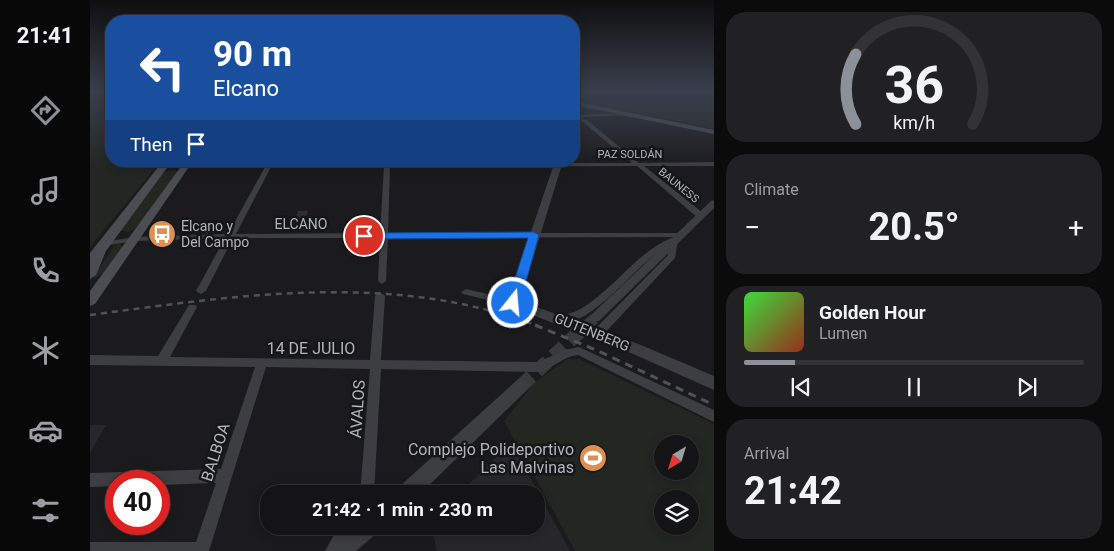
<!DOCTYPE html>
<html lang="en">
<head>
<meta charset="utf-8">
<style>
	:root { --surface:#141416; --page:#212123; --text:#f1f3f6; --muted:#9d9ea1; --line:#333335; --accent:#8c9099 }
	body { margin:0; font-family:Roboto,sans-serif; background:var(--page); color:var(--text); height:100vh; display:flex; flex-direction:column; font-size:19px; white-space:nowrap }
	* { box-sizing:border-box; margin:0 }
	p { font-size:16px; color:var(--muted) }
	.icon { flex:none; width:28px; height:28px; fill:none; stroke:currentColor; stroke-width:2; stroke-linecap:round; stroke-linejoin:round }
	.map { position:relative; flex:1; overflow:hidden }
	.drawer { display:flex; flex-direction:column; gap:12px; padding:12px; background:#0b0b0c; width:400px }
	.drawer>* { flex:none }
	.banner { position:absolute; left:15px; top:15px; width:475px; height:152px; border-radius:20px; box-shadow:0 2px 12px #0003,0 0 0 1px var(--line); background:#1a4fa0; color:#fff; overflow:hidden }
	.needle { width:32px; rotate:218deg }
	.buttons { position:absolute; left:564px; top:435px; display:grid; gap:10px }
	.buttons a { display:grid; place-items:center; width:45px; height:45px; border-radius:50%; background:var(--surface); box-shadow:0 2px 12px #0003,0 0 0 1px var(--line); font-size:25px }
	.speed { position:absolute; left:15px; top:470px; display:flex; gap:10px; font-size:25px; font-weight:700; text-align:center }
	.speed>* { display:grid; place-content:center; width:65px; height:65px; border-radius:50%; background:var(--surface); box-shadow:0 2px 12px #0003,0 0 0 1px var(--line); line-height:1 }
	.speed .limit { border:8px solid #d22; background:#fff; color:#111 }
	.pin { position:absolute; display:grid; place-items:center; width:42px; height:42px; color:#fff; margin:-21px; border:2px solid #fff; border-radius:50%; box-shadow:0 1px 5px #0007 }
	.me { position:absolute; width:55px; margin:-28px; rotate:17deg; stroke-linejoin:round; filter:drop-shadow(0 0 4px #0008) }
	.turn { display:flex; align-items:center; gap:18px; height:105px; padding:0 25px; font-size:22px }
	.turn .icon { width:65px; height:65px; stroke-width:2.5 }
	.turn b { display:block; font-size:35px; line-height:42px }
	.then { display:flex; align-items:center; height:48px; padding:0 25px; background:#0003; gap:10px; font-size:19px }
	.big { font-size:38px; font-weight:700; line-height:1.1 }
	.drawer .tile { flex:1; display:flex; flex-direction:column; justify-content:center; gap:8px; min-width:0; padding:0 18px; border-radius:20px; background:var(--page) }
	.drawer .dial { align-items:center; gap:0 }
	.dial svg { height:130px; overflow:visible; fill:none; stroke:var(--line); stroke-width:7; stroke-linecap:round; text-anchor:middle }
	.dial text { fill:var(--text); stroke:none }
	.song { display:flex; align-items:center; gap:15px }
	.cover { width:60px; height:60px; border-radius:8px; background:linear-gradient(135deg,hsl(120 70% 55%),hsl(10 70% 35%)) }
	.played { height:5px; border-radius:2px; background:linear-gradient(90deg,var(--accent) 15%,var(--line) 15%) }
	.keys { display:flex; justify-content:space-around; direction:ltr }
	.heat { display:flex; justify-content:space-between; align-items:center; font-size:28px; direction:ltr }
	.trip { position:absolute; left:170px; top:485px; width:285px; height:50px; border-radius:20px; background:var(--surface); box-shadow:0 2px 12px #0003,0 0 0 1px var(--line); font-weight:700; line-height:50px; text-align:center }
	main { display:flex; flex:1; min-height:0 }
	.tabs { display:flex; flex-direction:column; width:90px; justify-content:space-around; align-items:center; background:#080809; color:var(--muted) }
	.tabs .icon { width:35px; height:35px }
	.tabs .current { color:var(--accent) }
	.tabs b { font-size:22px; color:var(--text) }
	.map>svg:first-child { display:block }
	.built { fill:#272729 }
	.green { fill:#222721; fill-rule:evenodd }
	.building { fill:#2e2e30 }
	.lines { fill:none; stroke-linecap:round; stroke-linejoin:round }
	.tertiary-tunnel-far1 { stroke:#393a3c; stroke-width:11; stroke-dasharray:11 5.5; stroke-linecap:butt }
	.tertiary-tunnel { stroke:#393a3c; stroke-width:14; stroke-dasharray:14 8; stroke-linecap:butt }
	.minor { fill:#3c3e41; fill-rule:evenodd }
	.tertiary { fill:#3c3e41; fill-rule:evenodd }
	.secondary { fill:#4a4d51; fill-rule:evenodd }
	.rail-far2 { stroke:#4f5256; stroke-width:1; stroke-dasharray:3 2.5; stroke-linecap:butt }
	.rail-far1 { stroke:#4f5256; stroke-width:2.5; stroke-dasharray:6 5; stroke-linecap:butt }
	.rail { stroke:#4f5256; stroke-width:3; stroke-dasharray:8 6; stroke-linecap:butt }
	.route { fill:#1a73e8; stroke:#114b97 }
	.labels { text-anchor:middle; stroke-width:5; stroke-linejoin:round; paint-order:stroke }
	.far-street-label { font-size:11px; fill:#afb5ba; stroke:#161618 }
	.street-label { font-size:14px; fill:#afb5ba; stroke:#161618 }
	.poi-label { font-size:14px; fill:#afb5ba; stroke:#161618; text-anchor:start }
	.near-street-label { font-size:16px; fill:#afb5ba; stroke:#161618 }
	.near-poi-label { font-size:16px; fill:#afb5ba; stroke:#161618; text-anchor:end }
</style>
</head>
<body>
<main>
<nav class="tabs">
<b>21:41</b>
<svg class="icon current" aria-label="directions" viewBox="0 0 24 24"><path d="M12 3l9 9-9 9-9-9zM9 14v-3h6M13 9l2 2-2 2"/></svg>
<svg class="icon" aria-label="music" viewBox="0 0 24 24"><path d="M9 18V5l10-2v13"/><circle cx="6" cy="18" r="3"/><circle cx="16" cy="16" r="3"/></svg>
<svg class="icon" aria-label="phone" viewBox="0 0 24 24"><path d="M5 4h4l2 5-3 2q2 4 5 5l2-3 5 2v4C11 20 4 13 5 4z"/></svg>
<svg class="icon" aria-label="climate" viewBox="0 0 24 24"><path d="M12 3v18M4 7l16 10M4 17L20 7"/></svg>
<svg class="icon" aria-label="car" viewBox="0 0 24 24"><path d="M5 17H2v-5l4-1 3-4h7l3 4 3 1v5h-3M9 17h6M6 11h13"/><circle cx="7" cy="17" r="2"/><circle cx="17" cy="17" r="2"/></svg>
<svg class="icon" aria-label="filters" viewBox="0 0 24 24"><path d="M4 7h16M4 17h16"/><circle cx="9" cy="7" r="2"/><circle cx="15" cy="17" r="2"/></svg>
</nav>
<div class="map">
<svg width="624" height="551" viewBox="0 0 624 551">
	<rect width="100%" height="100%" fill="#1b1b1d"/>
	<!-- built -->
	<g class="built">
		<polygon points="484,92 539,92 624,99 624,129 484,100"/>
		<polygon points="0,425 16,425 0,453"/>
		<polygon points="421,442 480,551 347,551 341,526 446,526 446,494 369,494"/>
	</g>
	<!-- green -->
	<g class="green">
		<polygon points="0,92 21,92 21,161 71,161 0,247"/>
		<polygon points="84,170 88,172 47,228 38,232 30,230 73,172"/>
		<polygon points="30,244 33,248 18,270 5,278 3,277 25,245"/>
		<path d="M478,359h11l135,65v127h-139l-71,-130 30,-38zM572,444h28v27h-28zM572,499h28v27h-28z"/>
	</g>
	<!-- building -->
	<polygon class="building" points="208,211 218,211 211,231 201,231"/>
	<g class="lines">
		<!-- tertiary-tunnel-far1 -->
		<polyline class="tertiary-tunnel-far1" points="496,326 505,318"/>
		<!-- tertiary-tunnel -->
		<polyline class="tertiary-tunnel" points="431,386 497,325"/>
		<!-- minor -->
		<g class="minor">
			<path d="M538,113h2v2l-51,2 8,3 52,43 75,-1v4h-70l59,47v4h-6l-60,-51 -247,1 -2,66h294l1,2 -1,2 -294,1 -2,43 -4,3 -4,-3 2,-43h-147l-27,53 -5,3 -5,-3 29,-53 -90,3 -31,5 -4,-2 4,-2 31,-5 93,-3 37,-67 -80,1 -2,-1v-2l83,-1 2,-3h6l-2,3 112,-1v-2h6v2h242l-49,-41 -9,-3v-4h1zM181,167h113l-4,66 -144,1z"/>
			<path d="M581,238h6l1,2 -3,18 -75,80 -4,1 -4,-1 -1,-3 1,-3 76,-77 1,-10c-30,14 -78,86 -112,77l-2,-3 2,-3c9,-2 17,-3 25,-8 33,-20 54,-55 89,-70z"/>
			<polygon points="376,289 423,300 426,301 428,303 426,305 423,306 373,294 371,292"/>
			<path d="M290,293l3,1 2,2 -4,64 158,2 25,-12 15,-3 135,63v12l-136,-67c-13,1 -26,13 -39,17l-158,-3 -7,125h-14l10,-125 -104,-2 -57,184h-119v-9h106l20,-59 -57,2v-4h-43v5l-26,1v-14l131,-4 34,-102 -165,-2v-10l68,1 31,-51h6l2,2 -27,50 200,3 5,-64 2,-2z"/>
			<polygon points="249,526 265,526 252,551 235,551"/>
		</g>
		<!-- tertiary -->
		<g class="tertiary">
			<polygon points="484,102 489,103 487,111 484,113"/>
			<polygon points="465,161 473,161 430,301 551,345 624,376 624,390 541,353 419,306 417,303"/>
			<polygon points="624,200 624,208 509,321 501,321 499,318 501,315 621,201"/>
			<polygon points="431,379 436,381 438,386 436,391 330,494 307,494 309,487 426,381"/>
			<polygon points="265,526 290,526 287,533 266,551 241,551 244,544"/>
		</g>
		<!-- secondary -->
		<g class="secondary">
			<polygon points="484,101 624,130 624,134 484,105"/>
			<polygon points="73,161 82,161 16,251 6,275 0,279 0,253"/>
			<polygon points="95,161 103,161 5,304 0,306 0,291"/>
		</g>
		<!-- rail-far2 -->
		<polyline class="rail-far2" points="582,92 624,94"/>
		<!-- rail-far1 -->
		<path class="rail-far1" d="M0,315c150,-20 303,-44 448,11"/>
		<!-- rail -->
		<polyline class="rail" points="445,325 506,350 624,405"/>
	</g>
	<!-- sky -->
	<linearGradient id="sky" x2="0" y2="1"><stop stop-color="#0f0f10"/><stop offset="0.54" stop-color="#393f4c"/><stop offset="1" stop-color="#393f4c" stop-opacity="0"/></linearGradient>
	<rect width="624" height="169" fill="url(#sky)"/>
	<!-- route -->
	<polygon class="route" points="444,232 449,235 430,303 423,307 417,303 438,238 274,239 269,236 274,233"/>
	<!-- icons -->
	<defs>
		<g id="bus-disc" transform="scale(1.4375)"><circle r="9.5" fill="#dd9052" stroke="#161618"/><path d="M-5-6H5V4H4V6H2V4H-2V6H-4V4H-5ZM-3.5-4V0h7V-4ZM-3.5 1.2v1.5H-2V1.2ZM2 1.2v1.5H3.5V1.2Z" fill="#fff"/></g>
		<g id="stadium-disc" transform="scale(1.4375)"><circle r="9.5" fill="#dd9052" stroke="#161618"/><path d="M0-5a6.5 5 0 1 0 0 10a6.5 5 0 1 0 0-10ZM-3.5-1.8h7v3.6h-7Z" fill="#fff"/></g>
	</defs>
	<g fill-rule="evenodd">
		<use href="#bus-disc" x="72" y="234"/>
		<use href="#stadium-disc" x="503" y="458"/>
	</g>
	<g class="labels">
		<!-- far-street labels -->
		<g class="far-street-label">
			<text x="540" y="158">PAZ SOLDÁN</text>
			<text transform="translate(589 185) rotate(39)" y="4">BAUNESS</text>
		</g>
		<!-- street labels -->
		<g class="street-label">
			<text x="211" y="229">ELCANO</text>
			<text transform="translate(502 332) rotate(22)" y="5">GUTENBERG</text>
		</g>
		<!-- poi labels -->
		<g class="poi-label">
			<text x="91" y="231">Elcano y<tspan x="91" dy="16">Del Campo</tspan></text>
		</g>
		<!-- near-street labels -->
		<g class="near-street-label">
			<text x="221" y="354">14 DE JULIO</text>
			<text transform="translate(267 409) rotate(-86)" y="6">ÁVALOS</text>
			<text transform="translate(125 452) rotate(-72)" y="6">BALBOA</text>
		</g>
		<!-- near-poi labels -->
		<g class="near-poi-label">
			<text x="484" y="455">Complejo Polideportivo<tspan x="484" dy="18">Las Malvinas</tspan></text>
		</g>
	</g>
</svg>
<div class="buttons">
<a><svg class="needle" viewBox="-14 -14 28 28"><path d="M0-13l5 13h-10z" fill="#e53935"/><path d="M0 13l5-13h-10z" fill="#9d9ea1"/></svg></a>
<a><svg class="icon" aria-label="layers" viewBox="0 0 24 24"><path d="M12 4l9 5-9 5-9-5zM3 14l9 5 9-5"/></svg></a>
</div>
<div class="speed"><div class="limit">40</div></div>
<div class="pin" style="left:274px;top:236px;background:#d93025"><svg class="icon" aria-label="arrive" viewBox="0 0 24 24"><path d="M6 21V4h12l-3 4 3 4H6"/></svg></div>
<svg class="me" style="left:423px;top:303px" viewBox="-20 -20 40 40"><circle r="17" fill="#1a73e8" stroke="#fff" stroke-width="3"/><path d="M0-11L8 9 0 5-8 9z" fill="#fff"/></svg>
<div class="trip">21:42 · 1 min · 230 m</div>
<div class="banner">
<div class="turn"><svg class="icon" aria-label="left" viewBox="0 0 24 24"><path d="M17 20v-9H6M10 6l-5 5 5 5"/></svg><div><b>90 m</b>Elcano</div></div>
<div class="then">Then<svg class="icon" aria-label="arrive" viewBox="0 0 24 24"><path d="M6 21V4h12l-3 4 3 4H6"/></svg></div>
</div>
</div>
<section class="drawer">
<div class="tile dial"><svg viewBox="0 0 100 80">
<path d="M14 69A42 42 0 1 1 86 69"/>
<path d="M14 69A42 42 0 0 1 14 26" stroke="#8c9099"/>
<text x="50" y="56" font-size="32" font-weight="700">36</text>
<text x="50" y="72" font-size="11">km/h</text>
</svg></div>
<div class="tile"><p>Climate</p>
<div class="heat"><a>−</a><b class="big">20.5°</b><a>+</a></div>
</div>
<div class="tile">
<div class="song"><i class="cover"></i><div><b>Golden Hour</b><p>Lumen</p></div></div>
<div class="played"></div>
<div class="keys"><svg class="icon" aria-label="previous" viewBox="0 0 24 24"><path d="M18 5L8 12l10 7zM5 5v14"/></svg><svg class="icon" aria-label="pause" viewBox="0 0 24 24"><path d="M8 5v14M16 5v14"/></svg><svg class="icon" aria-label="next" viewBox="0 0 24 24"><path d="M6 5l10 7-10 7zM19 5v14"/></svg></div>
</div>
<div class="tile"><p>Arrival</p><b class="big">21:42</b></div>
</section>
</main>
</body>
</html>
